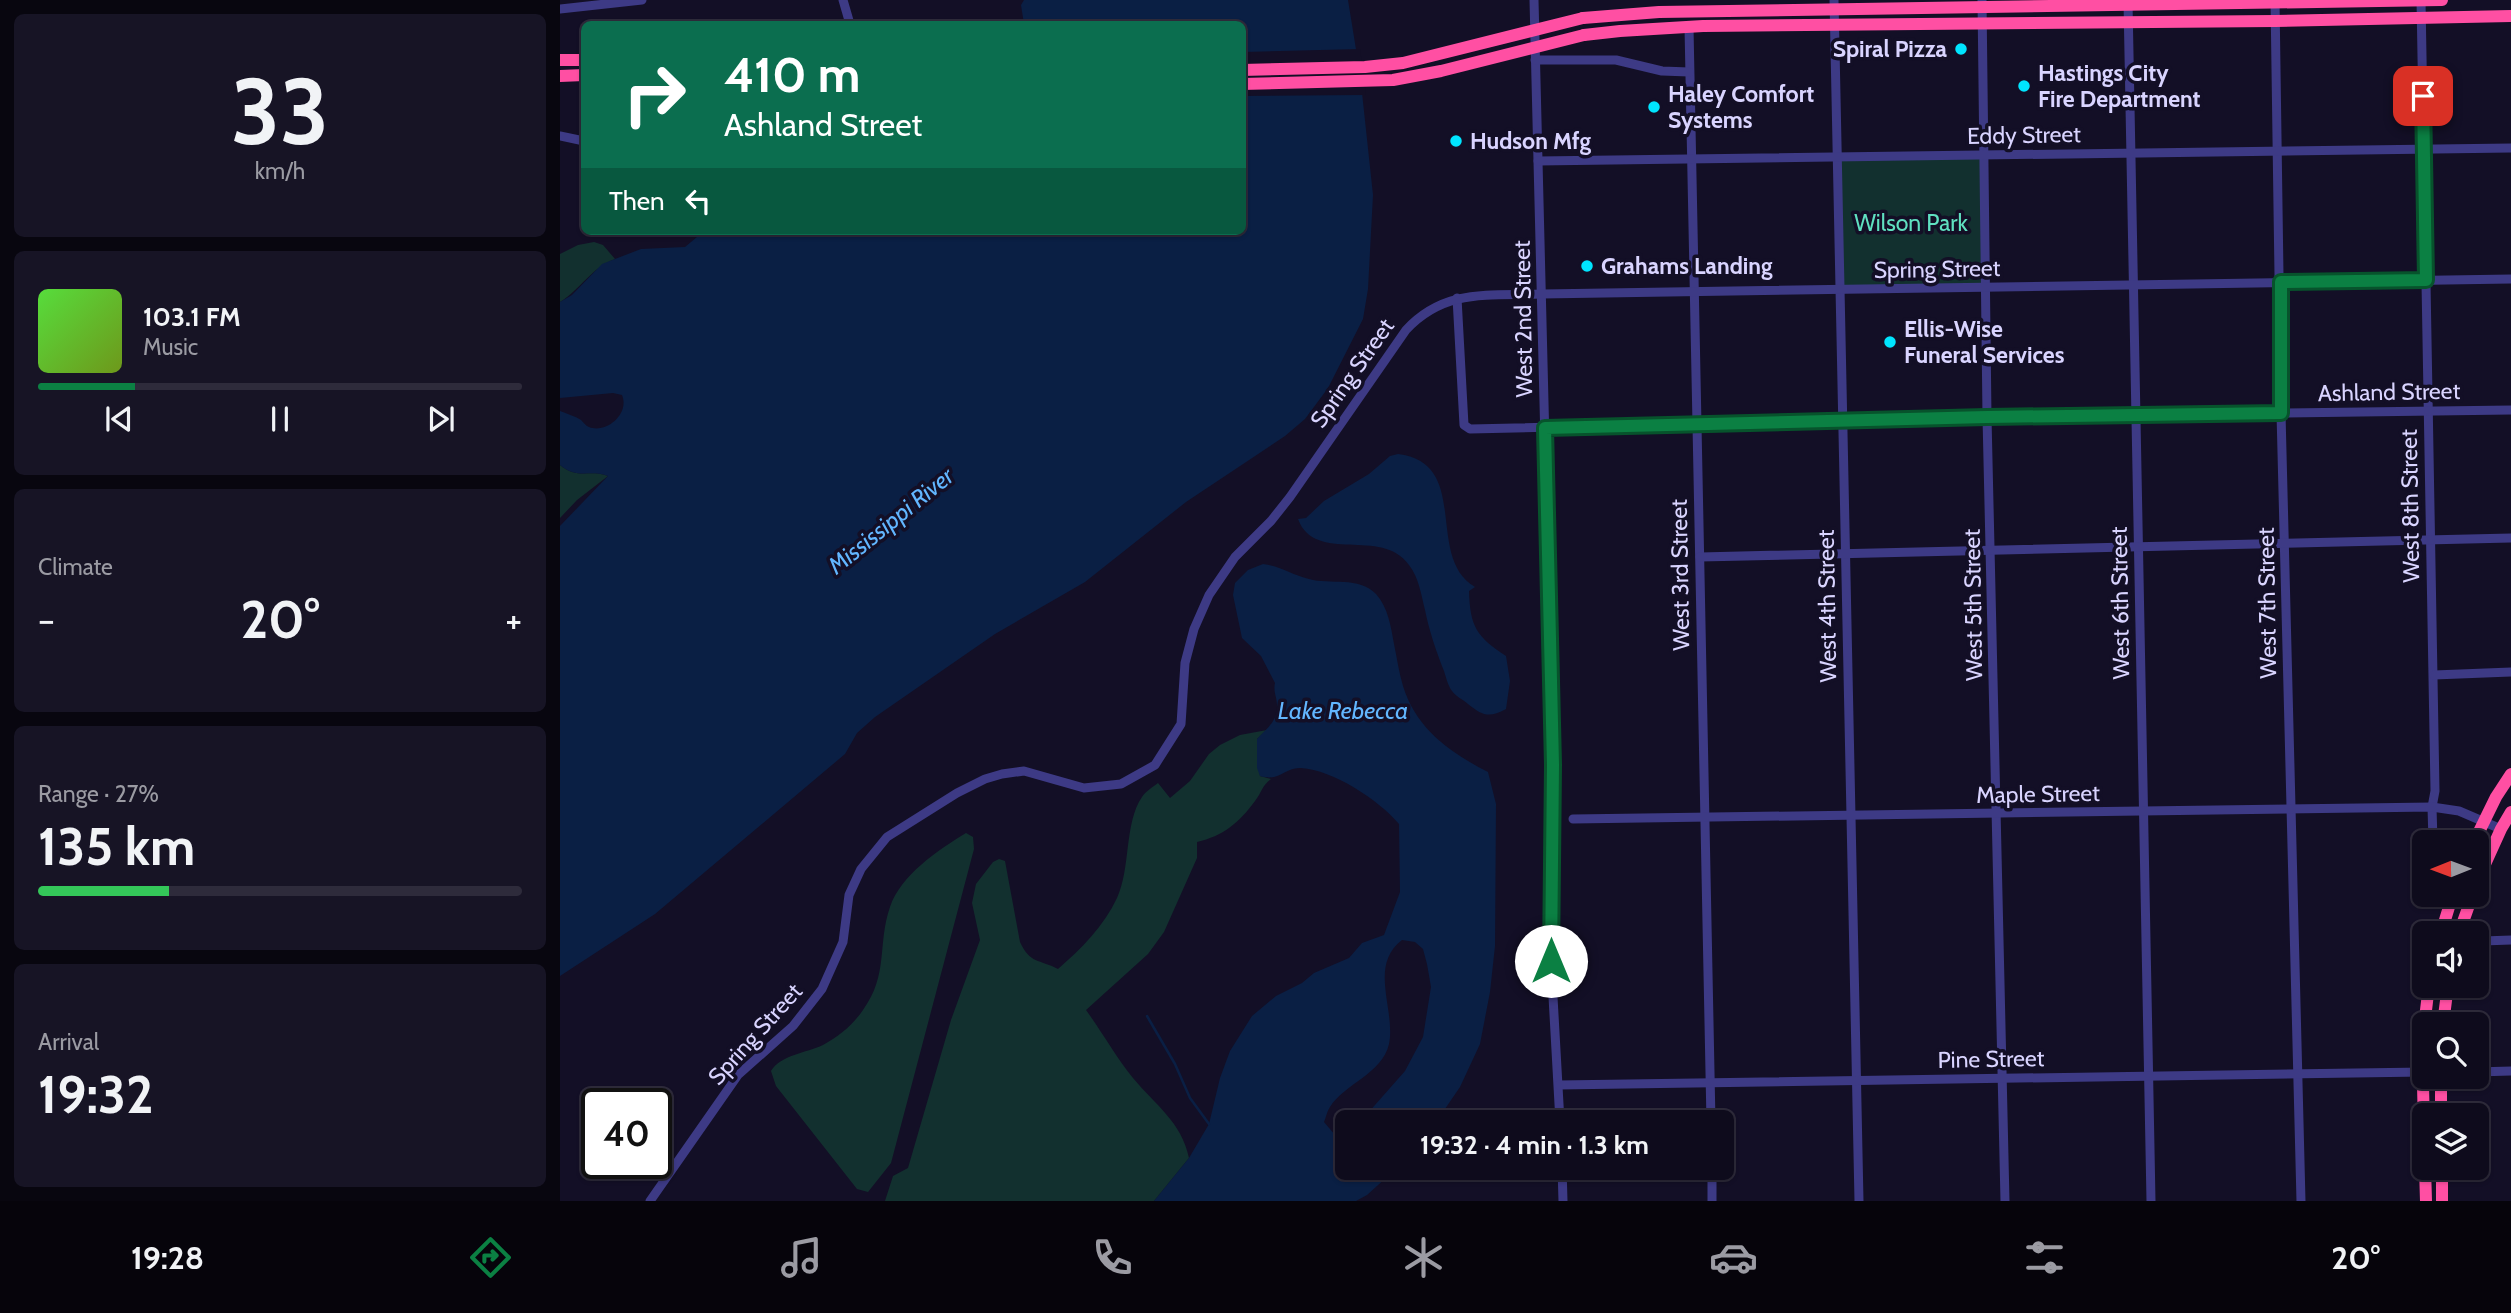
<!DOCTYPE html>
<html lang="en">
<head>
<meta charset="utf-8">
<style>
	:root { --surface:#0e0b1c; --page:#171425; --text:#f1f3f6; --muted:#9b9ba3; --line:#2e2b3b; --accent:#0b8043 }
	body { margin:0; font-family:Cabin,sans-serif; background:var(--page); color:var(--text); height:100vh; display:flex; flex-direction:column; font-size:26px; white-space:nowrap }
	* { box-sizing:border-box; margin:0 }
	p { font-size:23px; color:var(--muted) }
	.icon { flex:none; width:38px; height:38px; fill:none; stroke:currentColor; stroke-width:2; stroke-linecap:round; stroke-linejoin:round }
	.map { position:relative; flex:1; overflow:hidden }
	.panel { display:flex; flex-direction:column; gap:14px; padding:14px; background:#08060f; width:560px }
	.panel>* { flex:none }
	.guide { position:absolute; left:21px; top:21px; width:665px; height:214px; border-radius:10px; box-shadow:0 2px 5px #0004,0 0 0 2px var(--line); background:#0b6e4f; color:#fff; overflow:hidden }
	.needle { width:46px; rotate:269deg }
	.buttons { position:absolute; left:1852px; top:830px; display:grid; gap:14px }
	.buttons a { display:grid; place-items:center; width:77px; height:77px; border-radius:10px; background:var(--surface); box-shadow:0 2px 5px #0004,0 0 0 2px var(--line); font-size:35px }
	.speed { position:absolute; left:21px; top:1088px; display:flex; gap:14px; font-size:35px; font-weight:700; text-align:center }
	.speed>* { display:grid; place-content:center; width:91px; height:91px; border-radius:50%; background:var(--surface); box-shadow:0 2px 5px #0004,0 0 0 2px var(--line); line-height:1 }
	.speed .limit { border:4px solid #111; border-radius:10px; background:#fff; color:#111 }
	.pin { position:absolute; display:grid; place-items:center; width:60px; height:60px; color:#fff; margin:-30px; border-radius:14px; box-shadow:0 4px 10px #0006 }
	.me { position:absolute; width:77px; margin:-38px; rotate:0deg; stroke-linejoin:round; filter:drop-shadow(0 0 5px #0008) }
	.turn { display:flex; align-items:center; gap:24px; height:147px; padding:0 28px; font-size:32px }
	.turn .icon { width:91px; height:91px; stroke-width:2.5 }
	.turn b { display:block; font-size:49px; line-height:60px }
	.then { display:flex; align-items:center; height:66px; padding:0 28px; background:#0003; gap:14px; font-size:26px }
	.big { font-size:52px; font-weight:700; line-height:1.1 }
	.panel .tile { flex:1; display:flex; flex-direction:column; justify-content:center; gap:10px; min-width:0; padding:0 24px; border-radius:10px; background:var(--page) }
	.panel .dial { align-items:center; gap:0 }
	.dial b { font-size:91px; line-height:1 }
	.song { display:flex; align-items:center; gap:21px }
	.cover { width:84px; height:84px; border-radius:10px; background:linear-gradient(135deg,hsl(110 70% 55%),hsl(80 70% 35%)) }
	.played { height:7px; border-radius:4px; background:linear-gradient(90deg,var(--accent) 20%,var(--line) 20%) }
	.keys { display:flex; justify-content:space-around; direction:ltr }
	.heat { display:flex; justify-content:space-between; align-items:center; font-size:38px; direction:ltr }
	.charge { height:10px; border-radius:5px; background:linear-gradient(90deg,#34c759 27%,var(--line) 0) }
	.trip { position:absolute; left:775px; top:1110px; width:399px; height:70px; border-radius:10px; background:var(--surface); box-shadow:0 2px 5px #0004,0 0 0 2px var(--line); font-weight:700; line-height:70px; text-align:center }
	.tabs { display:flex; height:112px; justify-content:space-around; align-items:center; background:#06040b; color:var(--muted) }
	.tabs .icon { width:49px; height:49px }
	.tabs .current { color:var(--accent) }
	.tabs b { font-size:32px; color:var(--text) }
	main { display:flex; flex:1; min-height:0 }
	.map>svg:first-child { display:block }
	.green { fill:#12302f }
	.water { fill:#0a1f44 }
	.pier { fill:#130f26 }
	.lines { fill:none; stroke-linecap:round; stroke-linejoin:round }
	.stream { stroke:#0a1f44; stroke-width:2.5 }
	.minor { stroke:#3d3a85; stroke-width:9 }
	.highway { stroke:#ff4fa3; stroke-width:12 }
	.highway-bridge { stroke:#ff4fa3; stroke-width:12 }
	.route-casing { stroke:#07532c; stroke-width:18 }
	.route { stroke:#0b8043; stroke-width:12 }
	.poi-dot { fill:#00e5ff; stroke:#130f26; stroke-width:2.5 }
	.labels { text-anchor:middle; stroke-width:7; stroke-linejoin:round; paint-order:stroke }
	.poi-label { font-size:23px; font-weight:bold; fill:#d9d4ff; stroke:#130f26; text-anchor:start }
	.street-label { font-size:23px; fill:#d9d4ff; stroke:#130f26 }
	.park-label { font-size:23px; fill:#5fe0c0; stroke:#130f26 }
	.water-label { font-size:24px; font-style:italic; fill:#62b6ff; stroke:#130f26 }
</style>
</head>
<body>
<main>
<section class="panel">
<div class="tile dial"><b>33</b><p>km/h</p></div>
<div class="tile">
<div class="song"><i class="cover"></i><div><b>103.1 FM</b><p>Music</p></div></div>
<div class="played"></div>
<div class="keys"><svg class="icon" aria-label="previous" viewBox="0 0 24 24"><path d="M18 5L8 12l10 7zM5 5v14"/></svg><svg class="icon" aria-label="pause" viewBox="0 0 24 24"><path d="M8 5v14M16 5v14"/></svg><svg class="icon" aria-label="next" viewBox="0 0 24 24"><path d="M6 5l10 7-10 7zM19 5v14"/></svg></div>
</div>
<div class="tile"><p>Climate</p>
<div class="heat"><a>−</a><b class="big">20°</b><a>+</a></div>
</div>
<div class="tile"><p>Range · 27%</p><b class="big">135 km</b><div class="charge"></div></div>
<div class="tile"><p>Arrival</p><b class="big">19:32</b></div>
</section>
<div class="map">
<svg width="1951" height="1201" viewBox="0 0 1951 1201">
	<rect width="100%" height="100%" fill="#130f26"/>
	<!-- green -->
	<g class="green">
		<polygon points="1424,155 1426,287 1281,290 1277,158"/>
		<path d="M34,242l9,3 12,14c-23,8 -35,31 -55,43v-48l18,-9z"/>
		<path d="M0,465c18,15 29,4 48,11l-31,24 -17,18z"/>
		<path d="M707,730l-10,9 3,37 11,3c-10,8 -9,13 -16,22 -16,22 -32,35 -58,41v16l-33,74 -16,22 -62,56c16,22 30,47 47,68 23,28 48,43 56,80l-35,43h-269l8,-25 15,-8 43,-148 29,-80 -8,-37 4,-19 17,-22 6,-3 6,2 15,81c10,22 19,17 38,27 23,-20 46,-43 59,-71 14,-30 7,-75 25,-101 4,-6 11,-10 16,-14l12,15 20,-17 19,-27 11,-9 20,-10z"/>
		<path d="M406,833l7,4 1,12 -83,314 -23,29 -11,-3 -81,-103 -5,-15c10,-16 35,-18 52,-26 16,-9 29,-19 40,-35 26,-36 14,-65 27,-103 11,-32 48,-57 76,-74z"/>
	</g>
	<!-- water -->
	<g class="water">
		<path d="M464,0h324l12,74 13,121 -5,94 -5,30 -35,69 -23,31 -20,17 -99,66 -101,80 -90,52 -120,83 -18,16 -12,21 -190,160 -95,62v-450l48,-50c-19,-7 -30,4 -48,-11v-54c7,3 15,5 21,9 3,3 5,6 8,7 17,7 41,-13 33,-32l-9,-2 -53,5v-96l12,-7 30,-31 39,-15 44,-2 12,-10 30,-6h515v-207h-218l-3,-19z"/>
		<path d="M838,454c74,9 26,103 77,133l-6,4c1,36 8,46 37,65l4,25 -4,28c-17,9 -23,7 -38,-5 -4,-4 -13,-8 -16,-13 -4,-5 -6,-14 -8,-20 -8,-20 -15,-41 -19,-61 -4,-16 -6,-32 -16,-45 -27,-39 -94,0 -111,-46l8,-1 18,-17 45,-27 21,-18z"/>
		<path d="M703,564c17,2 29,11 46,15 21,6 50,-3 67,15 12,13 15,33 18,50 3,14 5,29 9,42 13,43 48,67 85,86l8,32 -1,142 -5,46 -10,52 -20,43 -24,35h-76l45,-51 18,-34 8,-50 -4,-23 -4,-15 -8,-7 -13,-2c-34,26 -6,70 -13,104 -7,30 -45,40 -59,63 -3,4 -4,11 -6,15l11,13 12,4 1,28h50l-31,28 -11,6h-202l35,-43 20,-34 11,-46 10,-27 22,-35 24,-20 26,-13 12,-10 35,-15 13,-15 22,-8 16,-43 -1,-68c-20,-24 -66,-54 -98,-56 -17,-1 -20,14 -41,8l-3,-8v-29c9,-9 21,-19 20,-33 0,-9 -4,-14 -2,-23l-14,-27 -19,-18 -9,-43 2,-12 13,-13z"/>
	</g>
	<!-- pier -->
	<polygon class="pier" points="800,49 806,95 682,96 683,52"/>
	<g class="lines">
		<!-- stream -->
		<polyline class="stream" points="587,1016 615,1064 630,1098 649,1124"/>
		<!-- minor -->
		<g class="minor">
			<polyline points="283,0 290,24"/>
			<polyline points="974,0 993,765 991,961 1000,1122"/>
			<polyline points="1274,0 1299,1201"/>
			<polyline points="1422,0 1427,417 1445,1201"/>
			<polyline points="1715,0 1721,413 1741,1201"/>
			<polyline points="1861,0 1875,791 1872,807 1873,842"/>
			<polyline points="1568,2 1591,1201"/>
			<polyline points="0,9 82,0"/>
			<polyline points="1129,27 1151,1122"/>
			<polyline points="975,60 1056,60 1102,71 1129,72"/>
			<polyline points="0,136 24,141"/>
			<polyline points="978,161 1951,148"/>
			<polyline points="897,298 904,425 910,429 1427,417 1951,410"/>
			<polyline points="1140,557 1951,538"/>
			<polyline points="1874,675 1951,672"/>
			<polyline points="1013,819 1872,807 1899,811 1941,829"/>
			<polyline points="1923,941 1951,940"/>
			<polyline points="1916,1072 1951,1071"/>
			<polyline points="999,1085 1864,1072"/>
			<polyline points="1002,1167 1003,1201"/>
			<polyline points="1152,1167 1152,1201"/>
			<path d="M90,1201l88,-126 55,-49 29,-37 21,-47 6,-47 12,-26 26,-32 70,-44 28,-14 17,-5 22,-3 60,17 37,-4 34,-19 26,-41 4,-61 9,-34 15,-34 26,-38 36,-36 19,-24 116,-167c39,-42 83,-34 136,-36l969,-15"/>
		</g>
		<!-- highway -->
		<g class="highway">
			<polyline points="1023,18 1099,12 1882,0"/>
			<polyline points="1024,35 1060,31 1143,26 1715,21 1951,16"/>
			<polyline points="0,60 24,60"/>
			<polyline points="0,76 24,75"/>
			<polyline points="1914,842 1936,797 1951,774"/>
			<polyline points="1916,884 1941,829 1951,812"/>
			<polyline points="1881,933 1893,894"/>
			<polyline points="1899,933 1913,894"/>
			<polyline points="1883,1024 1888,985"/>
			<polyline points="1881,1076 1881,1115"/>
			<polyline points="1864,1127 1862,1044 1869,985"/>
			<polyline points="1865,1167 1866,1201"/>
			<polyline points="1882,1167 1882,1201"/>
		</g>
		<!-- highway-bridge -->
		<g class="highway-bridge">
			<polyline points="682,70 805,67 843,63 1023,18"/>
			<polyline points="682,84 833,80 881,71 1024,35"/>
		</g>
	</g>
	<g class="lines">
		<!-- route casing -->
		<g class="route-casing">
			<polyline id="route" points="991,961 993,765 985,428 1427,417 1721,413 1721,282 1866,280 1863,96"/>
		</g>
		<!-- route -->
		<use href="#route" class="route"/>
	</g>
	<!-- markers -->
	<g class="poi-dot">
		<circle cx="1401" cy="49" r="7"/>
		<circle cx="1464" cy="86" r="7"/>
		<circle cx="1094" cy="107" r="7"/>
		<circle cx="896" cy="141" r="7"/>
		<circle cx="1027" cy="266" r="7"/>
		<circle cx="1330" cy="342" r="7"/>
	</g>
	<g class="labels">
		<!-- poi labels -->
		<g class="poi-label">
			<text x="1387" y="57" text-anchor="end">Spiral Pizza</text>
			<text x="1478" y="81">Hastings City<tspan x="1478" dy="26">Fire Department</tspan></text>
			<text x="1108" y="102">Haley Comfort<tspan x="1108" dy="26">Systems</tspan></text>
			<text x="910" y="149">Hudson Mfg</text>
			<text x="1041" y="274">Grahams Landing</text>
			<text x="1344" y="337">Ellis-Wise<tspan x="1344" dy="26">Funeral Services</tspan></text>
		</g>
		<!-- street labels -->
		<g class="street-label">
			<text transform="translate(1464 135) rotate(-1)" y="8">Eddy Street</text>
			<text transform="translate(1377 269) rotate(-1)" y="8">Spring Street</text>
			<text transform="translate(963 319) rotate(-91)" y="8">West 2nd Street</text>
			<text transform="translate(792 373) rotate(-55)" y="8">Spring Street</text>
			<text transform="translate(1829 392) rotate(-1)" y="8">Ashland Street</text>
			<text transform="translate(1850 506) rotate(-91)" y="8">West 8th Street</text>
			<text transform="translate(1120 575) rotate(-91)" y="8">West 3rd Street</text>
			<text transform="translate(1560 603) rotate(-91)" y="8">West 6th Street</text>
			<text transform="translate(1707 603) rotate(-91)" y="8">West 7th Street</text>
			<text transform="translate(1413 605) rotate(-91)" y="8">West 5th Street</text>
			<text transform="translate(1267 606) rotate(-91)" y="8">West 4th Street</text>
			<text transform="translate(1478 794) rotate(-1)" y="8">Maple Street</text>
			<text transform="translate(195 1034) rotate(-48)" y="8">Spring Street</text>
			<text transform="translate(1431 1059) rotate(-1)" y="8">Pine Street</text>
		</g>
		<!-- park labels -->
		<g class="park-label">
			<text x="1351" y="231">Wilson Park</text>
		</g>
		<!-- water labels -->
		<g class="water-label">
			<text transform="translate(331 521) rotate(-39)" y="8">Mississippi River</text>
			<text x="783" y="719">Lake Rebecca</text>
		</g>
	</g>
</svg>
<div class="buttons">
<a><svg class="needle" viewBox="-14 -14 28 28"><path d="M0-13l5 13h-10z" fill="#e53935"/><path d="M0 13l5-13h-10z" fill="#9b9ba3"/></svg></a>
<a><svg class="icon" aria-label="sound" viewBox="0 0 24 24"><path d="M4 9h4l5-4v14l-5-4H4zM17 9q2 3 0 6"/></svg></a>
<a><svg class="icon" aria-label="search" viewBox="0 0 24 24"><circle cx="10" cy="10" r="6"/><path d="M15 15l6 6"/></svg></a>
<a><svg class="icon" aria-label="layers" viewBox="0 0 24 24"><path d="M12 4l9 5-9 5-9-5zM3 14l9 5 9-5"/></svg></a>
</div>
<div class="speed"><div class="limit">40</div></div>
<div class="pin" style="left:1863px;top:96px;background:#d93025"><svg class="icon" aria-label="arrive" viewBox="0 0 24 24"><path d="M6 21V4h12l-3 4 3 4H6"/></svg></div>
<svg class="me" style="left:991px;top:961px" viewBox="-20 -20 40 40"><circle r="19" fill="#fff"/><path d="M0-13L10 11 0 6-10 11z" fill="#0b8043"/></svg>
<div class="trip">19:32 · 4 min · 1.3 km</div>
<div class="guide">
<div class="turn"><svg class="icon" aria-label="right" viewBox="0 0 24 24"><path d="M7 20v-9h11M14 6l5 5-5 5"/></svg><div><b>410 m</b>Ashland Street</div></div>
<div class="then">Then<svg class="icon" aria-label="left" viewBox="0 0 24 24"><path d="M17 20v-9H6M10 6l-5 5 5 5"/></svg></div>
</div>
</div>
</main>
<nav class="tabs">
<b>19:28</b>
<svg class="icon current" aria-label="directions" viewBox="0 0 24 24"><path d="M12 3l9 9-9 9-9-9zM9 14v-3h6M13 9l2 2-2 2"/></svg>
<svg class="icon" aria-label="music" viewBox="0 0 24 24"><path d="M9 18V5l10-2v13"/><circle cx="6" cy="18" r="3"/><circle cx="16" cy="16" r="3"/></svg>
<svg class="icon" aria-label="phone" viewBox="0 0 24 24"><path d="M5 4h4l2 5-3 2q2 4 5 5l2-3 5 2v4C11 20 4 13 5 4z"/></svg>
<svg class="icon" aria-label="climate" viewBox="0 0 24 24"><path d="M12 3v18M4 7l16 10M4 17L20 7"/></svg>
<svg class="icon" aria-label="car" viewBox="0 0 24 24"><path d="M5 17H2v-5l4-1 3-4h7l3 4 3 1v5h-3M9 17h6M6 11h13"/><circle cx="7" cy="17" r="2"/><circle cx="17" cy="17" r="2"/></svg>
<svg class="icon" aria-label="filters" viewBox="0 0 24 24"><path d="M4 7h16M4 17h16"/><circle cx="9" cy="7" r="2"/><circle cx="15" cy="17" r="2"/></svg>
<b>20°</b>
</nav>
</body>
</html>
